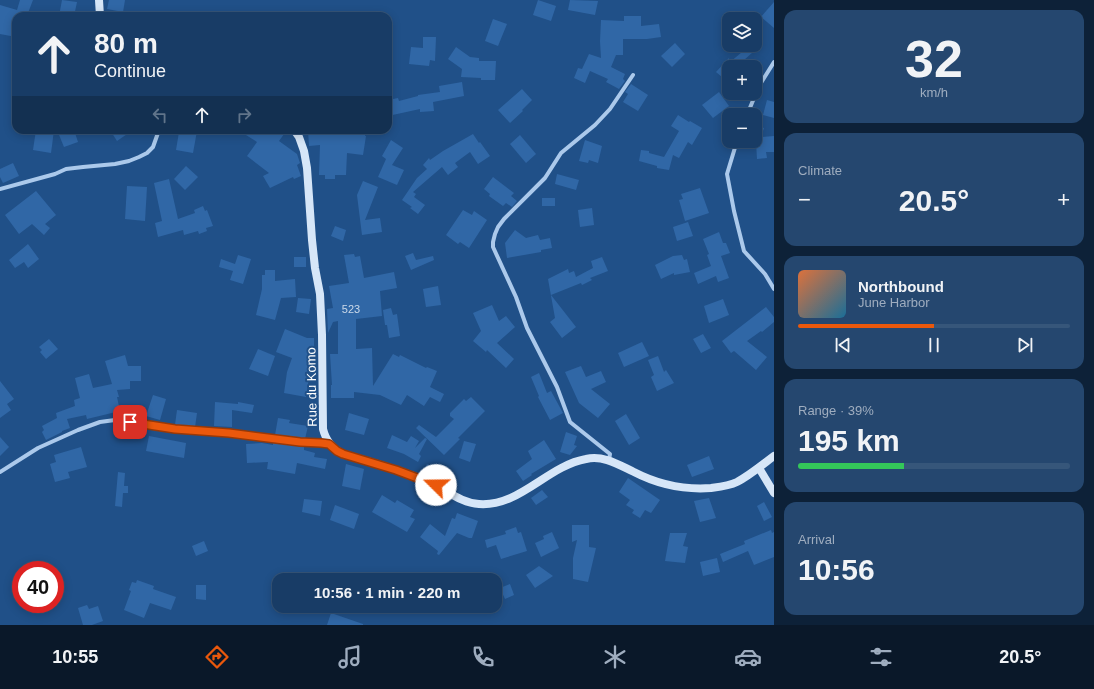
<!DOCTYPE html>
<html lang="en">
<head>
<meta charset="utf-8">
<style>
	:root { --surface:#183c66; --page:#25476f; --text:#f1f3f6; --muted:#9fadbf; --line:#36567a; --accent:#ea580c }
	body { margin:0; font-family:Arial,sans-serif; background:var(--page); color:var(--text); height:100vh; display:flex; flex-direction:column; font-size:15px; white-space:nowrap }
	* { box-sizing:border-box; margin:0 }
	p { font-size:13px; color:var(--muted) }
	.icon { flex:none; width:22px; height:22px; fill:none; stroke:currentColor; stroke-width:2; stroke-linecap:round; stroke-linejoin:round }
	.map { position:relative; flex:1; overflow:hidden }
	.details { display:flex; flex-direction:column; gap:10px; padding:10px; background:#0d2138; width:320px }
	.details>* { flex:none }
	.banner { position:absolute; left:12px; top:12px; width:380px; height:122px; border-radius:12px; box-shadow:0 2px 10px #0003,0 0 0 1px var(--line); background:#183c66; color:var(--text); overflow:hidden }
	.buttons { position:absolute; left:722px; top:12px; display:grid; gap:8px }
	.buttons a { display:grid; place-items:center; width:40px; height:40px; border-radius:8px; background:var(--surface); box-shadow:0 2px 10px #0003,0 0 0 1px var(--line); font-size:20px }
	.speed { position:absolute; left:12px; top:561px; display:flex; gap:8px; font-size:20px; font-weight:700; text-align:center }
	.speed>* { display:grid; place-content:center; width:52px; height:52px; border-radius:50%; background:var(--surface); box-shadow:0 2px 10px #0003,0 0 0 1px var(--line); line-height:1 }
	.speed .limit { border:6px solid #d22; background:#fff; color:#111 }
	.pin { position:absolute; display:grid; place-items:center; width:34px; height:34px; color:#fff; margin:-17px; border-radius:8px; box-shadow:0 2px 6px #0006 }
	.me { position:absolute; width:44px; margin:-22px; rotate:292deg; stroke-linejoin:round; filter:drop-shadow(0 0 3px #0008) }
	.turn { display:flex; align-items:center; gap:14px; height:84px; padding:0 16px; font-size:18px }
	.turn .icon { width:52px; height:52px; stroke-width:2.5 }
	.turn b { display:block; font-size:28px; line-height:34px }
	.lanes { display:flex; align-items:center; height:38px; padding:0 16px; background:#0003; justify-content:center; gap:20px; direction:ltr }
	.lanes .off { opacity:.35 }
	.big { font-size:30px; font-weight:800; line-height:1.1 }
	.details .tile { flex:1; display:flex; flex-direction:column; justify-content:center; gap:6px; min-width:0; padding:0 14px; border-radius:12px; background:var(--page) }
	.details .dial { align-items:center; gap:0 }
	.dial b { font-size:52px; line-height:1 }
	.song { display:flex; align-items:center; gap:12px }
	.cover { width:48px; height:48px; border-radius:6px; background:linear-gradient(135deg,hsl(20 70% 55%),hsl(200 70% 35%)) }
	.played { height:4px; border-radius:2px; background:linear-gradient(90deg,var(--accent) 50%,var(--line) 50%) }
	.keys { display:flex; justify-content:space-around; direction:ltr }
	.heat { display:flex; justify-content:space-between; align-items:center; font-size:22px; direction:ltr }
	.charge { height:6px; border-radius:3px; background:linear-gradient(90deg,#34c759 39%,var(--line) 0) }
	.trip { position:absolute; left:272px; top:573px; width:230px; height:40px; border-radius:12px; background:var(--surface); box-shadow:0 2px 10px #0003,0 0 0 1px var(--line); font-weight:800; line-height:40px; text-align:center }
	.dock { display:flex; height:64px; justify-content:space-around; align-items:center; background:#0a1829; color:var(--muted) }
	.dock .icon { width:28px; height:28px }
	.dock .on { color:var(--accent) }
	.dock b { font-size:18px; color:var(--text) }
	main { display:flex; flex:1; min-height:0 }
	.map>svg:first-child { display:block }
	.building { fill:#3067a6 }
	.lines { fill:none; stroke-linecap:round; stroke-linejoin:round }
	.street { stroke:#abc9eb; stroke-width:4 }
	.secondary { stroke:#d6e6f8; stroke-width:8 }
	.route-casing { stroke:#983908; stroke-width:10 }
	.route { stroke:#ea580c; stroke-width:7 }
	.labels { text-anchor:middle; stroke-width:4; stroke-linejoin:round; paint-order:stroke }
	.number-label { font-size:11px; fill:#cbd9e9 }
	.street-label { font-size:13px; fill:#fff; stroke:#205088 }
</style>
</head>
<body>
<main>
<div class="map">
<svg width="774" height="625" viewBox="0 0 774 625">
	<rect width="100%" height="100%" fill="#205088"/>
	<!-- building -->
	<g class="building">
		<polygon points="20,0 33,0 28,13 31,13 30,16 16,16 16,37 0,34 0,5 17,10"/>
		<polygon points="62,0 77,2 74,16 59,16"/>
		<polygon points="109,0 125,0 123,12 107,9"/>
		<polygon points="538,0 556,6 551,21 533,15"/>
		<polygon points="570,0 598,1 595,15 568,10"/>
		<polygon points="774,2 774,28 761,17"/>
		<polygon points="624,16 641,16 641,26 659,24 661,37 647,39 623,39 623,55 616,55 611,67 625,74 623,79 625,81 619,89 606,82 608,79 590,71 585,83 574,78 578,68 582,69 589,54 601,58 600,41 601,20 624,21"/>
		<polygon points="493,19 507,24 498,46 485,41"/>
		<polygon points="423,37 436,37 435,61 430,60 429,66 409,64 411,47 423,48"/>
		<polygon points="675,43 685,54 672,67 661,56"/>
		<polygon points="736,45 761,45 736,67 729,67 729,83 716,72 729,58 729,63 742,52"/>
		<polygon points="456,47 470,57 479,58 479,61 496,61 495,80 481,80 481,78 461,77 462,69 448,59"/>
		<polygon points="462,82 464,96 433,102 434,111 420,112 420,109 388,116 388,100 398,98 399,101 418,96 418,95 440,92 439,86"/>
		<polygon points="631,84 648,95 638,111 623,102 628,94 625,92"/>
		<polygon points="522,89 532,100 522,110 523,111 510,123 498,110"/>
		<polygon points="719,92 729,106 713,118 702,105"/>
		<polygon points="767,100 774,102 774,118 763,115"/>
		<polygon points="678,115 689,122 690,121 702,128 692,145 688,142 679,158 673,155 669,170 657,168 657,166 639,161 641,150 649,151 649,153 664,157 679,131 671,126"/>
		<polygon points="755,126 764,128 761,137 774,136 774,152 766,152 767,158 757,159"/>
		<polygon points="36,130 54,130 51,153 33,150"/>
		<polygon points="57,130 74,130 78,142 64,147"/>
		<polygon points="110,130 133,130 117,141"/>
		<polygon points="185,130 197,131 193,153 176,150 179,132 184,133"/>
		<polygon points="238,130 287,130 279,141 297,154 300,163 297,165 301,176 294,179 293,177 270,188 263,176 269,173 247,156 257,142"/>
		<polygon points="308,130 366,130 365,136 366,136 363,155 347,153 346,175 335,175 335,179 325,179 325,175 319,175 320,145 309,146"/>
		<polygon points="473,134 479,143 480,142 490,156 478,164 470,152 455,163 458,167 448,175 442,167 413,192 416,194 414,197 425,205 418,214 410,208 412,207 402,200 417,178 427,169 423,165 429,158 430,160 443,151"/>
		<polygon points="520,135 536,154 526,163 510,144"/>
		<polygon points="391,140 403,148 392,165 404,170 397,185 378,177 386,159 382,156"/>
		<polygon points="585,140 602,146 598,163 589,160 588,163 579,161"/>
		<polygon points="13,163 19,176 3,183 0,177 0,169"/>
		<polygon points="186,166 198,177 185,190 174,179"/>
		<polygon points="557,174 579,180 576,190 555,184"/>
		<polygon points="493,177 514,193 511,196 517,201 512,207 506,203 503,206 489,196 490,194 484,189"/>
		<polygon points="169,179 178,219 195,213 194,210 203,206 205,211 207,210 213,226 206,228 207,231 199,234 198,231 184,235 183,230 158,237 155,223 162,221 154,183"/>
		<polygon points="363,181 378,187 365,220 380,218 382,232 362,235 357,195"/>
		<polygon points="127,186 147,187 145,221 125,219"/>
		<polygon points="700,188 709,213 685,221 679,200 683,199 681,194"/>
		<polygon points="36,191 56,215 45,224 50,228 44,235 32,224 19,234 5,215"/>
		<rect x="542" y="198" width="13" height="8"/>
		<polygon points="592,208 594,225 580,227 578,210"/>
		<polygon points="463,210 472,215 474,211 487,220 469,248 460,242 458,244 446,235"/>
		<polygon points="688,222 693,236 677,241 673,227"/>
		<polygon points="335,226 346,230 343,241 331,236"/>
		<polygon points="515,230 526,238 538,235 540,240 550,238 552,248 541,250 541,252 507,258 505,243"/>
		<polygon points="719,232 723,243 726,243 730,253 721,256 729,278 718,282 716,276 698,284 694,273 711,266 707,255 709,254 703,239"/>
		<polygon points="28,244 39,259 28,268 24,262 15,268 9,260"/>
		<polygon points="413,253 416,260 433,256 434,260 411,270 405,256"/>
		<polygon points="354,254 355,257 360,256 364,278 394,272 397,288 380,291 382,316 356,319 356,349 372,348 373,386 393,354 399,357 400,355 426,368 427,367 437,371 430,387 444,394 440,402 430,397 424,406 407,395 401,405 380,395 354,392 354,398 331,398 331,385 332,385 330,354 338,354 338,321 333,322 328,333 327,309 333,308 329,286 349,283 344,255"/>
		<polygon points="238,255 251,259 243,284 230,280 233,271 219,267 221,259 235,264"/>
		<polygon points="682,255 684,260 687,259 690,272 674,275 674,273 661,279 655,265 673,256"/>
		<rect x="294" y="257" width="12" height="10"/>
		<polygon points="602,257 608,271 590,278 592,280 582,285 581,283 551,295 576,327 562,338 550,322 555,318 548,279 568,269 569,273 574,271 576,277 593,268 591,261"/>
		<polygon points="265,270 275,270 275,281 295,279 296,297 281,298 275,320 256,315 262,289 262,275 265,275"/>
		<polygon points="438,286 441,305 426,307 423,289"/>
		<polygon points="298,298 311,299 309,314 296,312"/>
		<polygon points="723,299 729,315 709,323 704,306"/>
		<polygon points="492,305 499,321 506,316 515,327 497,343 514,359 506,368 487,350 486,352 473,341 481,331 473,313"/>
		<polygon points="766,307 774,317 774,322 762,332 761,331 747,341 767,357 756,370 734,351 731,353 722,341"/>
		<polygon points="391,308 393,315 397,314 400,336 389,338 387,325 385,325 383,310"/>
		<polygon points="285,329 307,338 314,338 314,360 317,361 317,363 311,379 309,378 306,397 284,393 287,372 292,358 276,352"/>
		<polygon points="703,334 711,348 701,353 693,339"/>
		<polygon points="49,339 58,349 46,359 40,352 42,350 39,347"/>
		<polygon points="642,342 649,356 624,367 618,353"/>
		<polygon points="258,349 275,356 268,376 249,369"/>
		<polygon points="125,355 128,366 141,366 141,381 130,381 130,389 117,390 119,397 117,397 120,411 87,419 86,415 67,419 70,428 62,431 62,432 46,440 42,432 44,430 42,426 57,418 56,413 75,406 74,400 80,398 75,378 89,374 93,388 112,384 105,361"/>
		<polygon points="658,356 664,372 666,370 674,383 657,391 651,377 654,375 648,360"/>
		<polygon points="581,366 586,377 601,371 606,382 591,389 610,404 598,418 579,403 565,372"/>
		<polygon points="539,373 547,393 551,391 563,413 550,420 538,397 539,396 531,377"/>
		<polygon points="0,381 14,399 7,404 11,410 0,418"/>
		<polygon points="153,395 166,399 160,420 146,416"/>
		<polygon points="471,397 485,411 458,438 460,439 444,455 416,428 419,425 436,437 454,419 450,416 450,413 464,399 466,401"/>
		<polygon points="215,402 238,404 238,402 254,405 252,413 232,410 232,427 214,426"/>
		<polygon points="177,410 197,413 195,427 175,425"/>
		<polygon points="349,413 369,419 364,435 345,430"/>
		<polygon points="626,414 640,438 629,445 615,421"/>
		<polygon points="278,418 290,420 289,423 308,426 305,439 275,435"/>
		<polygon points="566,432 577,436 574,445 577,446 570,455 560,452"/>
		<polygon points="392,435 407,442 411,436 419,441 415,448 425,438 427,439 419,454 421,456 418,462 404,454 387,448"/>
		<polygon points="149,436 186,443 184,458 146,451"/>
		<polygon points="0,437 9,447 0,456"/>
		<polygon points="544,440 556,459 531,474 532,475 523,481 516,471 532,459 528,451"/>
		<polygon points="464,441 476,444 470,462 459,458"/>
		<polygon points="273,442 304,446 304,450 315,453 314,457 327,459 325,469 297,463 295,474 267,469 268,462 247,463 246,444 262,443 273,445"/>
		<polygon points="81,447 87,467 68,472 70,478 55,482 50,464 56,462 54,455"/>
		<polygon points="709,456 714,469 692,477 687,465"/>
		<polygon points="346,464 364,469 360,490 342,486"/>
		<polygon points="427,464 434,468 431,474 424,470"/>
		<polygon points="118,472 125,473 124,486 128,486 128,493 123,493 122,507 115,506"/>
		<polygon points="628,478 660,500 651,513 645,510 640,518 632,513 634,510 626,505 630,500 619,492"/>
		<polygon points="542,490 548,497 536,505 531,498"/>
		<polygon points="382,495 395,503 397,500 414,510 410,517 415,519 407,532 372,512"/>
		<polygon points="709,498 716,518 700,522 694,501"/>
		<polygon points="304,499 322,501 320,516 302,512"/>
		<polygon points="764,502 772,517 764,521 757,506"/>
		<polygon points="335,505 359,514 354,529 330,520"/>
		<polygon points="457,513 478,521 472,538 469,538 457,533 439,555 437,554 438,551 420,537 430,524 445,536 452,518 455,519"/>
		<polygon points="572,525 589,525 589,547 596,548 588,582 573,579 573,558 577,540 572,542"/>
		<polygon points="516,527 518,533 521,532 527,551 501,559 496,545 487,548 485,540 506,534 505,531"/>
		<polygon points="771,530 772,533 774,532 774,557 754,565 748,551 723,562 720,554 745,544 744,541"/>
		<polygon points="552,532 559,548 541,557 535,543 544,539 543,536"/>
		<polygon points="670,533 687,533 683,546 688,547 685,563 665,561"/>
		<polygon points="204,541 208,551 196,556 192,546"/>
		<polygon points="717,558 720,572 703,576 700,562"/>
		<polygon points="539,566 553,576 535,588 526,575"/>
		<polygon points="137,580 154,586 153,589 176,597 171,610 150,603 144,618 124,610 131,591 129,590 132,582 136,583"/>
		<polygon points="510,584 514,595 505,599 500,588"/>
		<polygon points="196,585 206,585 206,600 196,599"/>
		<polygon points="87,605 89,609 98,606 103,621 92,625 83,625 78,608"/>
		<polygon points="331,613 363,624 363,625 327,625"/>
	</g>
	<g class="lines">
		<!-- street -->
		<g class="street">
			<polyline points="747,115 759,86 774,62"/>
			<polyline points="737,141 727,174 734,211 744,251 765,274 774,289"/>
			<polyline points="0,189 55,174 66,169 83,167 115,164 129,161 139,157 147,153 153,147 159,130"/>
			<polyline points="609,460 610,454 570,422 557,387 527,328 516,297 493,247 493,242 495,234 498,227 504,219 545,178 561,153 595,125 610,109 633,75"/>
			<polyline points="0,472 38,448 78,430 100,422 115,420 175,429 229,433 300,442 329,444"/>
		</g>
		<!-- secondary -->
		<g class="secondary">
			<polyline points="99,0 100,16"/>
			<path d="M294,130l5,7 5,14 3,17 5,72 3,28 5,26 2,41 1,94c3,12 9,19 20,25 29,8 58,16 86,28 17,7 31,21 50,22 41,3 68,-38 107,-45 18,-4 33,6 48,13 25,13 49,18 77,16 8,-1 18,-2 26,-6 13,-7 25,-17 37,-26"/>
			<polyline points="759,468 774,493"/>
		</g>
	</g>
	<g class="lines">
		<!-- route casing -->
		<g class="route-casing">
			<polyline id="route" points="130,422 175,429 229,433 300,442 321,443 329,444 337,451 343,454 396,470 436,485"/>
		</g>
		<!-- route -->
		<use href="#route" class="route"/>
	</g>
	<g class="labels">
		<!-- number labels -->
		<g class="number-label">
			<text x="351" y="313">523</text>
		</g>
		<!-- street labels -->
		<g class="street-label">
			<text transform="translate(311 387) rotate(-91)" y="5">Rue du Komo</text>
		</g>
	</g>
</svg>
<div class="buttons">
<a><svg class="icon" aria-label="layers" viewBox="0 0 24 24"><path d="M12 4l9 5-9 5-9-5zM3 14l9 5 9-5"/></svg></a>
<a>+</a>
<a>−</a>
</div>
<div class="speed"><div class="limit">40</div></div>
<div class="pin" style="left:130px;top:422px;background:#d93025"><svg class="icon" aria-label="arrive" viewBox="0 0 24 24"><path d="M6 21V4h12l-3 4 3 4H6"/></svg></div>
<svg class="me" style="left:436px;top:485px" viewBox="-20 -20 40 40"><circle r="19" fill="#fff"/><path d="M0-13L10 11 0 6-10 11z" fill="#ea580c"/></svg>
<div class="trip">10:56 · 1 min · 220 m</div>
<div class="banner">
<div class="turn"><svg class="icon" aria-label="ahead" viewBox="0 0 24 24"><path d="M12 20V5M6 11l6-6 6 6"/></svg><div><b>80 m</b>Continue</div></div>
<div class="lanes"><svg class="icon off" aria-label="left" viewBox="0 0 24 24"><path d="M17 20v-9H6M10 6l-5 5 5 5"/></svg><svg class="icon" aria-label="ahead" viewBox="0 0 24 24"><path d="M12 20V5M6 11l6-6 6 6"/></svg><svg class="icon off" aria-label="right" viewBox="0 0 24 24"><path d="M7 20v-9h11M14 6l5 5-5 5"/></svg></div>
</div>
</div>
<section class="details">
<div class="tile dial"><b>32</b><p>km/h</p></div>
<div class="tile"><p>Climate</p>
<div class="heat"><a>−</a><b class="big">20.5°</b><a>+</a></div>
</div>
<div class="tile">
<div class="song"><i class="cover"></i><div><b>Northbound</b><p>June Harbor</p></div></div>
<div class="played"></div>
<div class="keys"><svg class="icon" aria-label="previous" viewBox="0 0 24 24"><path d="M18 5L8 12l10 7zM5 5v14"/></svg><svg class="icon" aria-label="pause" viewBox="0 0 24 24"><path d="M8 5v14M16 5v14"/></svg><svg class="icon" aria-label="next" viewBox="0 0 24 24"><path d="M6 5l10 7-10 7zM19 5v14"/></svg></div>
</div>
<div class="tile"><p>Range · 39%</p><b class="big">195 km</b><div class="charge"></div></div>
<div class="tile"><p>Arrival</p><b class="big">10:56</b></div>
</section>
</main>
<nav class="dock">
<b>10:55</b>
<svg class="icon on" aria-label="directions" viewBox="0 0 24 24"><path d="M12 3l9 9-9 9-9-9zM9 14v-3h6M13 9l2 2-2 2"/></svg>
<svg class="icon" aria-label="music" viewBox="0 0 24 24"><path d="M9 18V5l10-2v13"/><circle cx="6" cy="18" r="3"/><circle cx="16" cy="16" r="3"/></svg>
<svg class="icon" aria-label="phone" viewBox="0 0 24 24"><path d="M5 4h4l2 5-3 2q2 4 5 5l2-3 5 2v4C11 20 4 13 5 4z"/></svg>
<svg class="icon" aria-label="climate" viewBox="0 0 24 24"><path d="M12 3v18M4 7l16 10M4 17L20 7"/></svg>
<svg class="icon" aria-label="car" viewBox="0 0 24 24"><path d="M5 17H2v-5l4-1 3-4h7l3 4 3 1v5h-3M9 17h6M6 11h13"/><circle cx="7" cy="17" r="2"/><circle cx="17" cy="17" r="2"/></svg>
<svg class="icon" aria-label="filters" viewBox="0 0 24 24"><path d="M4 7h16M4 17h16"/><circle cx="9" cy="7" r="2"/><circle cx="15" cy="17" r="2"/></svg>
<b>20.5°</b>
</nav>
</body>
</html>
